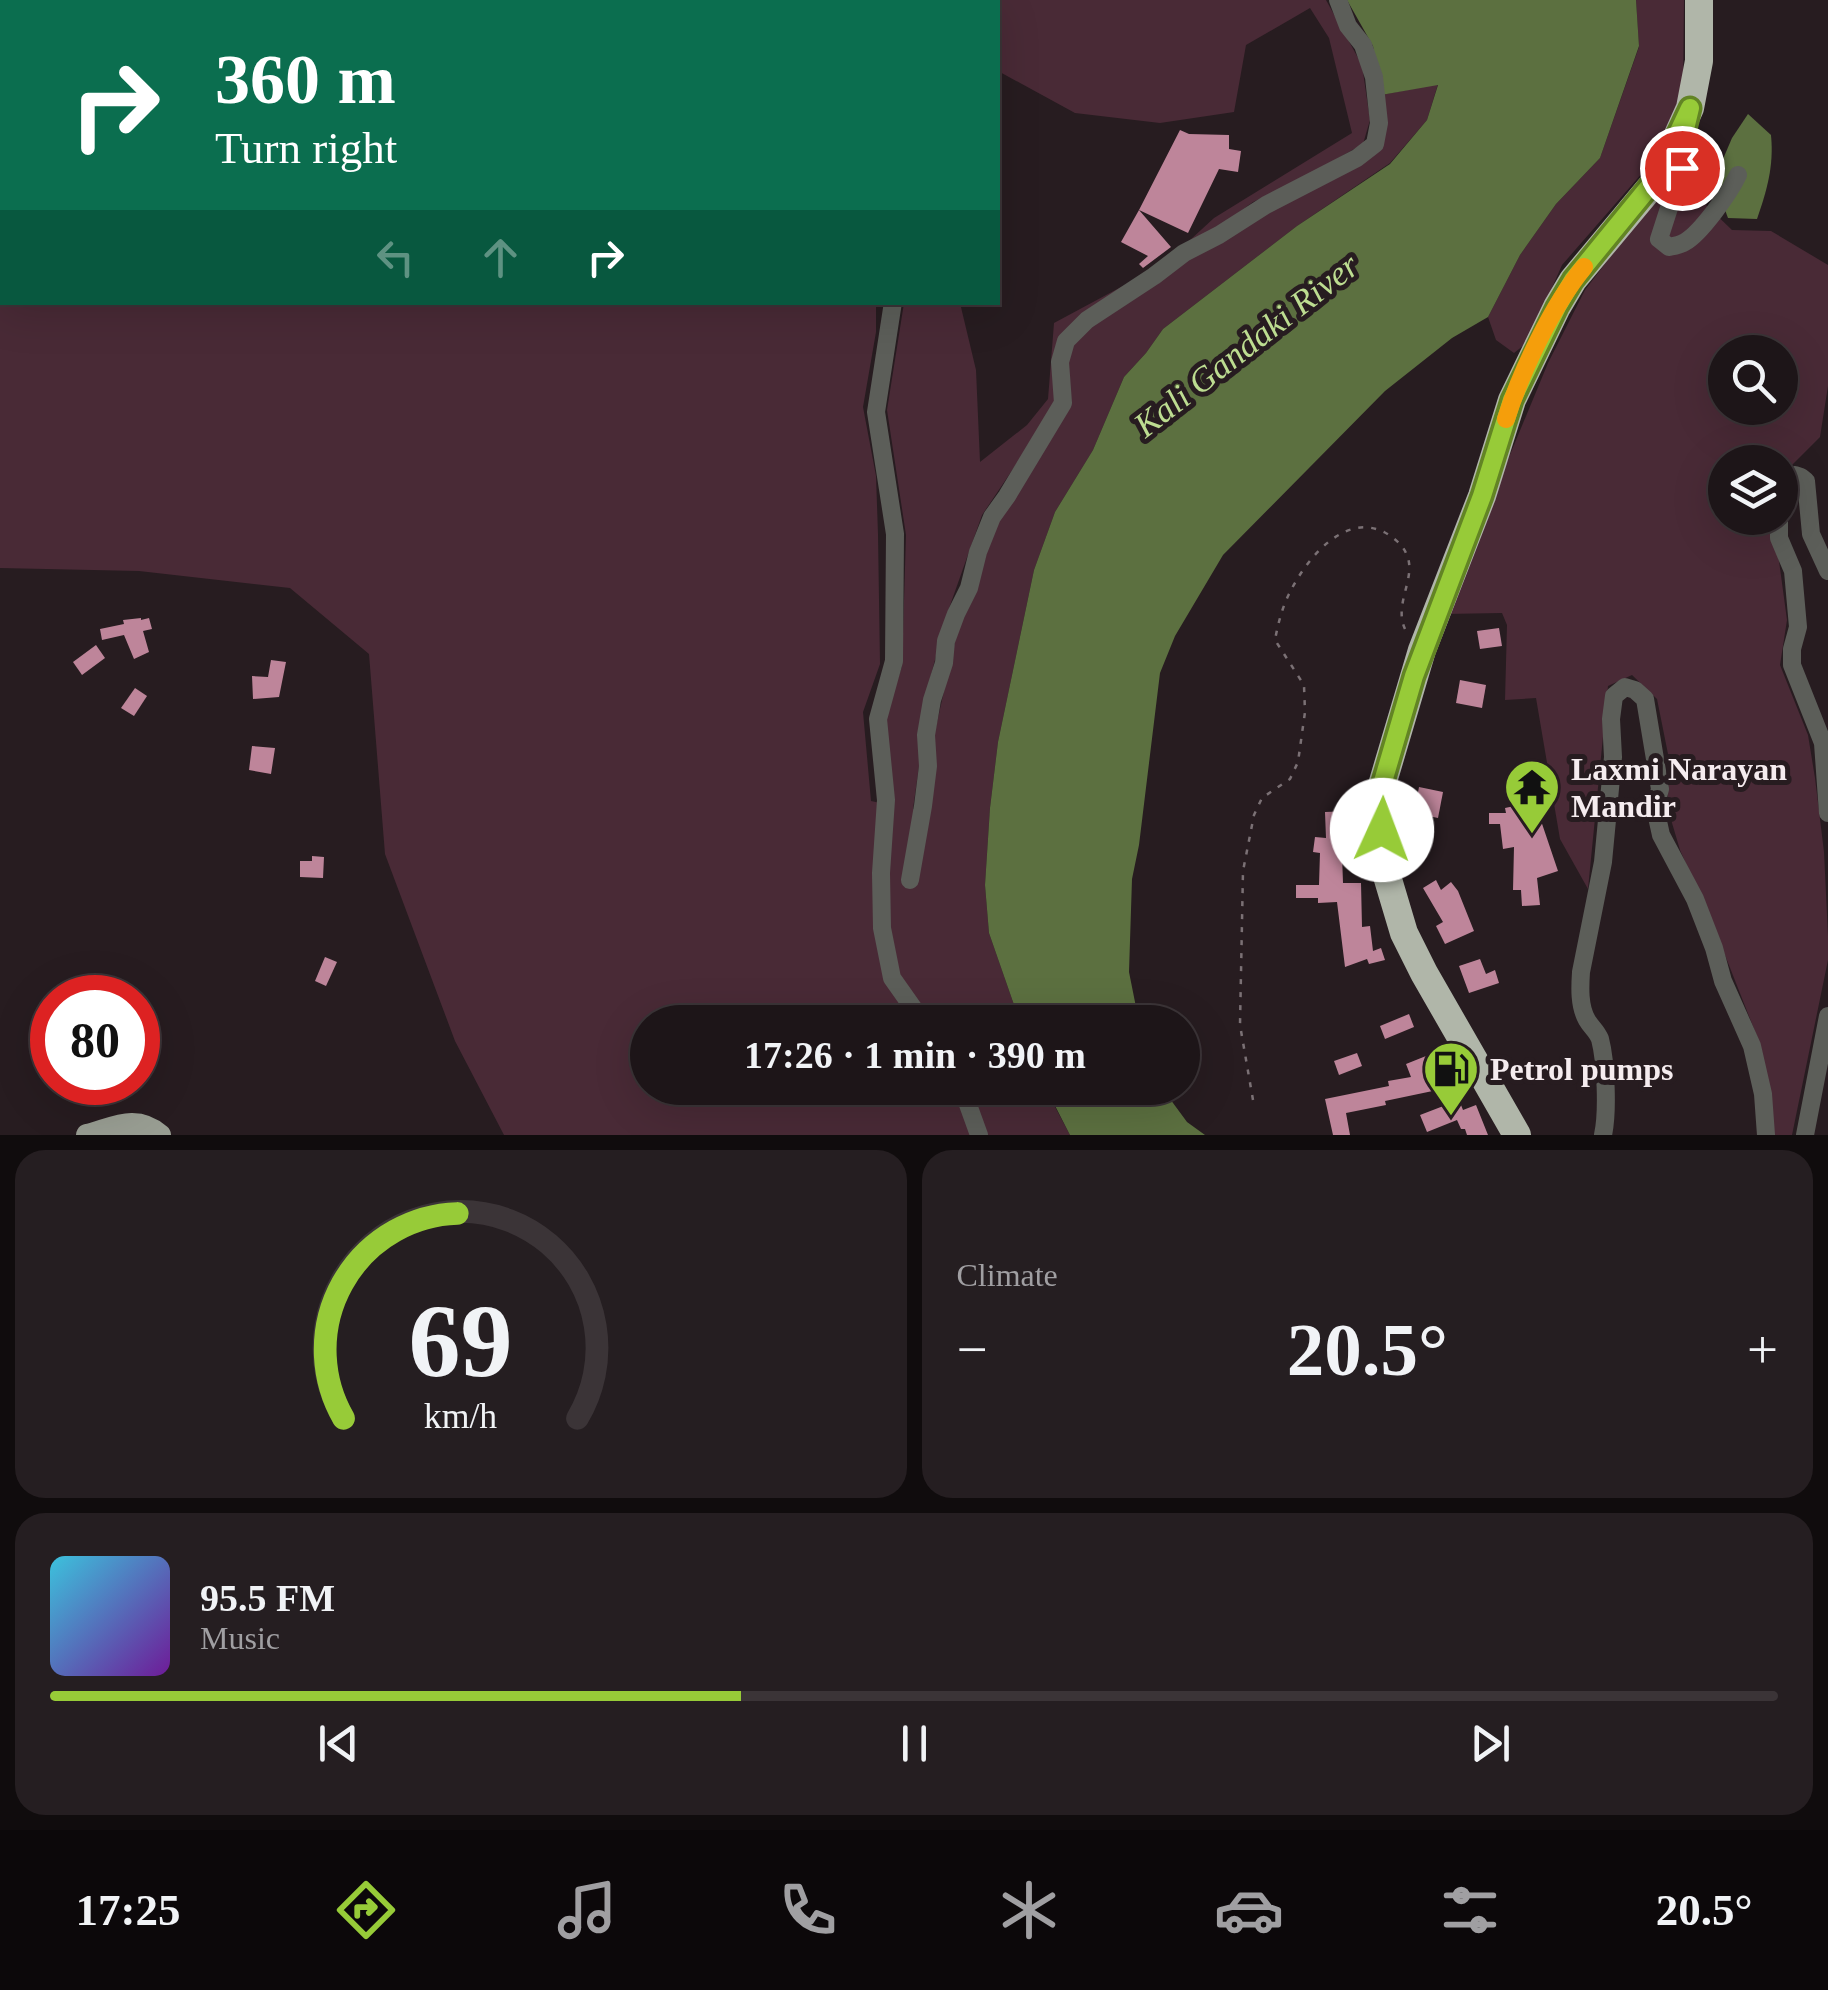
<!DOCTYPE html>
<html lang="en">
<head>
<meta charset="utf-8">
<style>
	:root { --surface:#1d1518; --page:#251e21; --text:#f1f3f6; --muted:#a09fa2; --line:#3b3437; --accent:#97cb38 }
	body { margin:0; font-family:Georgia,serif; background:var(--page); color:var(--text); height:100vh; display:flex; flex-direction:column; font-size:38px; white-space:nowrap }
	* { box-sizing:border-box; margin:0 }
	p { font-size:32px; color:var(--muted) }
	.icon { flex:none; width:55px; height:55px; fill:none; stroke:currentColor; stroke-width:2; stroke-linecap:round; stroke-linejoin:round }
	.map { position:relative; height:1135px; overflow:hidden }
	.sheet { display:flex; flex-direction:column; gap:15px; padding:15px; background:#100c0d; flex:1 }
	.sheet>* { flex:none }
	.hud { position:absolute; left:0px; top:0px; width:1000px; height:305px; box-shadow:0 10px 40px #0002,0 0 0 2px var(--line); background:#0b6e4f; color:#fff; overflow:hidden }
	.controls { position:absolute; left:1708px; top:335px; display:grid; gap:20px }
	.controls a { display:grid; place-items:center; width:90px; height:90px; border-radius:50%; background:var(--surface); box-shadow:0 10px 40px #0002,0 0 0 2px var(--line); font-size:50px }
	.speed { position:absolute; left:30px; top:975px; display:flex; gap:20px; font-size:50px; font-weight:700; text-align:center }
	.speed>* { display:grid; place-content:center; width:130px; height:130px; border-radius:50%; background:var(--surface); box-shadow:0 10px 40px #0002,0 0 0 2px var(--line); line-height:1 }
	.speed .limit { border:15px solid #d22; background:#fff; color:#111 }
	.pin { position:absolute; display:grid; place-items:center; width:85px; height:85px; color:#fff; margin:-42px; border:5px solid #fff; border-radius:50%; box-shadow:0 2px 10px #0007 }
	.me { position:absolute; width:110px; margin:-55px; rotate:2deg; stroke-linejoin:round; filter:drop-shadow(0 0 8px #0008) }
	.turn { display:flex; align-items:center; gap:35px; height:210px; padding:0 50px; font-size:45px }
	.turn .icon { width:130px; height:130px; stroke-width:2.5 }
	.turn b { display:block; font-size:70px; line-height:85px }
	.lanes { display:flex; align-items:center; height:95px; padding:0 50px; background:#0003; justify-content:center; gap:50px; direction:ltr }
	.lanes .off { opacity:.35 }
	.big { font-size:75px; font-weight:600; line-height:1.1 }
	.sheet .tile { flex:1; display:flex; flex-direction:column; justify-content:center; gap:15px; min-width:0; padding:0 35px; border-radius:30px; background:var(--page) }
	.sheet .dial { align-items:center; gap:0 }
	.dial svg { height:260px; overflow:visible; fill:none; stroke:var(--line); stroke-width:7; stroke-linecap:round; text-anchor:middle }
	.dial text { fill:var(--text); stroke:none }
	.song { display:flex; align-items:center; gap:30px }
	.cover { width:120px; height:120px; border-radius:15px; background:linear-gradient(135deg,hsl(190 70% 55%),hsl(280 70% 35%)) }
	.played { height:10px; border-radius:5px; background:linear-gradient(90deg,var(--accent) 40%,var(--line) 40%) }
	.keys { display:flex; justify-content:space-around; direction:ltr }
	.heat { display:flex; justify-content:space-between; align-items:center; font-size:55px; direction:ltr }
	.sheet .tiles { flex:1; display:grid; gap:15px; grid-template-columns:1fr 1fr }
	.tile:last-child { grid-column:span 2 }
	.trip { position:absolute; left:630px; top:1005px; width:570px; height:100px; border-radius:50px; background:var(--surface); box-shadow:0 10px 40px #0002,0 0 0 2px var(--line); font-weight:600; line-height:100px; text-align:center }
	.dock { display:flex; height:160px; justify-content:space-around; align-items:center; background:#0c080a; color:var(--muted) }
	.dock .icon { width:70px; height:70px }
	.dock .selected { color:var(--accent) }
	.dock b { font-size:45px; color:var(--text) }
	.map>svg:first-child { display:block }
	.green { fill:#492a36; fill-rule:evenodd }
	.water { fill:#5c7040 }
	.building { fill:#be859a }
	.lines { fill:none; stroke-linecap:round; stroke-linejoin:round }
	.path { stroke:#7b7175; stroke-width:2.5; stroke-dasharray:5 8; stroke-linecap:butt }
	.minor { stroke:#5c5e59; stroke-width:18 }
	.major { stroke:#989d92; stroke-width:22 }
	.highway { stroke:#b0b6a9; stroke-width:28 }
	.route-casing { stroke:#628424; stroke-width:25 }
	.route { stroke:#97cb38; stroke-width:18 }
	.slow { stroke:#f59e0b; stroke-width:18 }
	.labels { text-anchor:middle; stroke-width:10; stroke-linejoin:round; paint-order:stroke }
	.poi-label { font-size:32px; font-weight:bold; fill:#f5ecef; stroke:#271c20; text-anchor:start }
	.water-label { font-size:35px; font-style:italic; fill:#bddd91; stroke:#271c20 }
</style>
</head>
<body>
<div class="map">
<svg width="1828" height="1135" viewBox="0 0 1828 1135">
	<rect width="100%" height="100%" fill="#271c20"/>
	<!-- green -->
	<g class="green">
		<polygon points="0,0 398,0 400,2 2,2 2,302 876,303 876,332 863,407 876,476 878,534 880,664 863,712 871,801 890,805 884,722 902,666 906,535 887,410 904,303 960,303 976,370 980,462 1027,425 1048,399 1054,323 1121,287 1152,275 1214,218 1352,133 1329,38 1310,8 1246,45 1234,112 1160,123 1075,113 998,71 998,2 689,2 684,0 1326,0 1362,65 1370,120 1363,144 1301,179 1253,202 1152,275 1085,318 1063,340 1054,378 1058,402 982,515 947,614 925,698 920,759 913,809 929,813 934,736 958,628 985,559 994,526 1067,413 1070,393 1067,353 1089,326 1131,301 1147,287 1203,249 1250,220 1377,150 1384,136 1381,95 1438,84 1427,120 1390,163 1297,226 1163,329 1146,353 1124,377 1093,450 1055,512 1034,570 998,742 990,808 985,885 989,933 1020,1022 648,1022 648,1088 1045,1088 1070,1135 504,1135 455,1041 385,854 369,654 290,588 139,571 0,568"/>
		<polygon points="1636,0 1684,0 1683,93 1657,156 1562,265 1528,342 1514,353 1496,340 1488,317 1520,255 1556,204 1600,158 1639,47"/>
		<path d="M1669,187l36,17 27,26 39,1 57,34v121l-8,51 -40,40v-15h-55v56h43l11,43 8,59 -7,45 28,70 7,43 9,74 4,84v24l-36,175h-18l-16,-96 -46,-117 -32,-72 -13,-44 3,-42 -13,-65 -25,-24 -24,11 -20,203 -28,-50 -24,-141 -31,2 2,-75 -5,-12 -58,1 104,-251 37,-73 39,-51zM1725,352h55v56h-55z"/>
	</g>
	<!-- water -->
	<g class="water">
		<polygon points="1347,0 1636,0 1639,46 1600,158 1556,204 1520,255 1488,317 1452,338 1385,391 1223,555 1175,636 1160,673 1139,845 1132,879 1129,972 1139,1022 1020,1022 989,933 985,885 990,808 998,742 1034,570 1055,512 1093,450 1124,377 1146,353 1163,329 1297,226 1390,164 1427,120 1438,85 1381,95 1373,46"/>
		<path d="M1748,114l23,21c3,31 -4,55 -14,84l-29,-1 -14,-38 18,-42z"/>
		<polygon points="1046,1088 1162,1088 1187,1122 1205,1135 1070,1135"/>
	</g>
	<!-- building -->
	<g class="building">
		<polygon points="1180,130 1189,134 1229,135 1229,149 1241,151 1238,172 1219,169 1188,233 1139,210"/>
		<polygon points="1139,210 1171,247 1143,268 1139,264 1148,256 1121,242"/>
		<polygon points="141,618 141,620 149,618 152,629 143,631 149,652 134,659 124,635 102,640 100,629 124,624 123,620"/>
		<polygon points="1499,628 1502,646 1480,649 1477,631"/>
		<polygon points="96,645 105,658 82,675 73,662"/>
		<polygon points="271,660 286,662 279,697 253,699 252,676 268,677"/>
		<polygon points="1460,680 1486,685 1482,708 1456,703"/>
		<polygon points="135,688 147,696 134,716 121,708"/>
		<polygon points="252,746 275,748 271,774 249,770"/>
		<polygon points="1541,785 1546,798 1535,803 1558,871 1537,878 1540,905 1522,906 1521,890 1513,890 1514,847 1503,849 1500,824 1489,824 1489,813 1506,813 1505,808 1528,803 1523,792"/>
		<polygon points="1419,787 1443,792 1438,818 1414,813"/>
		<polygon points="1349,811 1351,853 1342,854 1343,883 1361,883 1362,927 1370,926 1373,951 1381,948 1385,960 1369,964 1367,959 1345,967 1337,902 1318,903 1318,898 1296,898 1296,885 1319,885 1320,853 1313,852 1315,837 1326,838 1325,812"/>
		<polygon points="312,856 324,857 323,878 300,877 300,861 312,861"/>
		<polygon points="1436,880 1441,890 1451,882 1458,891 1474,931 1445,944 1436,926 1443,922 1423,888"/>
		<polygon points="325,957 337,962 326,986 315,981"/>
		<polygon points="1480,959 1486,974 1495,970 1499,983 1469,993 1459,966"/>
		<polygon points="1409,1014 1414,1027 1385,1039 1380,1026"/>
		<polygon points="1357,1053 1362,1066 1339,1075 1334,1061"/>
		<polygon points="1431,1054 1436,1068 1440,1067 1447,1088 1385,1101 1386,1105 1346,1113 1350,1135 1333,1135 1325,1099 1389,1086 1388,1081 1411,1077 1406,1064"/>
		<polygon points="1459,1100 1463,1110 1476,1105 1488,1135 1467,1135 1465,1129 1461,1129 1457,1120 1427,1132 1420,1115"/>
	</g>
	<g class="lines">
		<!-- path -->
		<path class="path" d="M1253,1100l-13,-75 3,-154 11,-56 8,-17 28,-19 8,-17 7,-50 -1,-27 -29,-45c3,-16 7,-32 14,-46 16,-33 54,-82 95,-62 9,5 18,12 22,21 12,24 -13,50 -1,76"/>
		<!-- minor -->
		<g class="minor">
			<polyline points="405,0 406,2"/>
			<polyline points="666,0 671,2"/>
			<polyline points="537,2 541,0"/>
			<path d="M1683,138l-1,30 -23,71 10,8c5,-1 11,-2 16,-5 16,-9 45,-50 53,-67"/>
			<polyline points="893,302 876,412 895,534 894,661 878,719 886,800 881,873 882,928 892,978 923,1022"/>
			<polyline points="1780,494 1783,484 1795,475 1801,477 1806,481 1811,534 1828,571"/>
			<polyline points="1779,518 1779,538 1793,571 1798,627 1792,649 1792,665 1823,743 1828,813"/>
			<polyline points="910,880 923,806 928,766 926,735 932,700 944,663 946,641 956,614 969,588 978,552 992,517 1007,496 1063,403 1060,362 1066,341 1087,320 1154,276 1184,253 1219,235 1266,205 1357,158 1375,144 1379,123 1374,77 1363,45 1348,26 1338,0"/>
			<polyline points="962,1088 979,1135"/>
			<path d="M1603,1135c5,-23 3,-73 -3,-96 -3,-8 -9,-12 -13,-19 -8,-14 -7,-33 -6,-48l22,-110 10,-105 -2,-38 3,-23 11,-9 10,3 10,9 15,90 -5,19 6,27 34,64 19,49 9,33 29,65 11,48 3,41"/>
			<polyline points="1805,1135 1828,1016"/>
		</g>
		<!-- major -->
		<path class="major" d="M87,1135c27,-7 49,-21 73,0"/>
		<!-- highway -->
		<polyline class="highway" points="1517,1135 1424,973 1404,933 1384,866 1382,785 1422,650 1482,496 1512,400 1557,307 1573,280 1659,177 1690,108 1699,61 1699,0"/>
	</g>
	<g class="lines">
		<!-- route casing -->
		<g class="route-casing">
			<polyline id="route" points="1382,830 1382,785 1414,676 1482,496 1512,400 1557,307 1573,280 1658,176 1690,108 1681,146 1682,168"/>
		</g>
		<!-- route -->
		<use href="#route" class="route"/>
		<!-- slow -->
		<path class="slow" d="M1506,419c15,-47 46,-113 78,-152"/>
	</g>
	<!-- icons -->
	<defs>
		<g id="temple-pin" transform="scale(2.875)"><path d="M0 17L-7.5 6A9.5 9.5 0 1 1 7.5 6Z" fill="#97cb38" stroke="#271c20"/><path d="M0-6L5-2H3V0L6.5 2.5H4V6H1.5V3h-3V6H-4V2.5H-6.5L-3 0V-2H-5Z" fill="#111"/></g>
		<g id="fuel-pin" transform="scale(2.875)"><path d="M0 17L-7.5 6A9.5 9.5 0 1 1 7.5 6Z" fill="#97cb38" stroke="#271c20"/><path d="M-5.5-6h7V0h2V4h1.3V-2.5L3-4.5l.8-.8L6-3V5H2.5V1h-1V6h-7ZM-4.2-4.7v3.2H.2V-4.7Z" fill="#111"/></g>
	</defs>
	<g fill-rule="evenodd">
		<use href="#temple-pin" x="1532" y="787"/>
		<use href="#fuel-pin" x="1451" y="1069"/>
	</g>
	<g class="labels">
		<!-- poi labels -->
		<g class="poi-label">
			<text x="1571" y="780">Laxmi Narayan<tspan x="1571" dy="37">Mandir</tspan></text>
			<text x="1490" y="1080">Petrol pumps</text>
		</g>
		<!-- water labels -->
		<g class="water-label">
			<text transform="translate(1246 345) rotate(-38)" y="12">Kali Gandaki River</text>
		</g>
	</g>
</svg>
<div class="controls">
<a><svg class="icon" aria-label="search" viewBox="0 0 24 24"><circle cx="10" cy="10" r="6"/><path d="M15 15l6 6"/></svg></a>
<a><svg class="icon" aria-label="layers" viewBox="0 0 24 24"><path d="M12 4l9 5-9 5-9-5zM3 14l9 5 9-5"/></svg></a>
</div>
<div class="speed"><div class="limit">80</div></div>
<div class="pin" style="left:1682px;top:168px;background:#d93025"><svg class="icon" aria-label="arrive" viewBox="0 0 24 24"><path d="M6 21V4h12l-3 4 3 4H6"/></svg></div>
<svg class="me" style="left:1382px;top:830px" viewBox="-20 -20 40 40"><circle r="19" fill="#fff"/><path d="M0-13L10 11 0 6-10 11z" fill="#97cb38"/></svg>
<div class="trip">17:26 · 1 min · 390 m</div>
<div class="hud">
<div class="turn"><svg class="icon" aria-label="right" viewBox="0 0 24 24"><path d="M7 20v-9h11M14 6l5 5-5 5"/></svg><div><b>360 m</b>Turn right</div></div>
<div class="lanes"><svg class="icon off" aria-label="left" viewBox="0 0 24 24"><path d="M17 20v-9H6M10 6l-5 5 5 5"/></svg><svg class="icon off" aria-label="ahead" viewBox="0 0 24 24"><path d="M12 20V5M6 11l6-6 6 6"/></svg><svg class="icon" aria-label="right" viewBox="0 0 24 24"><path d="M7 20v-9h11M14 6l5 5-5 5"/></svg></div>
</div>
</div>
<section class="sheet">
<div class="tiles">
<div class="tile dial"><svg viewBox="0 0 100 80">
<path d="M14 69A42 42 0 1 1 86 69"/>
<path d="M14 69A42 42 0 0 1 49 6" stroke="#97cb38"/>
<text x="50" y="56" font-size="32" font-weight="700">69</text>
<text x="50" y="72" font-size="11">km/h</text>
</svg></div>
<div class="tile"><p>Climate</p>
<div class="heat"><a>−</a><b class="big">20.5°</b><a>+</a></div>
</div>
<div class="tile">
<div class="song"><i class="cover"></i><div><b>95.5 FM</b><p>Music</p></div></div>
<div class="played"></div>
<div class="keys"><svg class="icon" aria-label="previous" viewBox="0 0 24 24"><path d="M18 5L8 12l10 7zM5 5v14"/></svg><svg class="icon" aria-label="pause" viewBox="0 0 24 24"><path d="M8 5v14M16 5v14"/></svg><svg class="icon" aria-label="next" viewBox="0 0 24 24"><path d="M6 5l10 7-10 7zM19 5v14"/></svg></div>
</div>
</div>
</section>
<nav class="dock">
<b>17:25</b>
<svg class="icon selected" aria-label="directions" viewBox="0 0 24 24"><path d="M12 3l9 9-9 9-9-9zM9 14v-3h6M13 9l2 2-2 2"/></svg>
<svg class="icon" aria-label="music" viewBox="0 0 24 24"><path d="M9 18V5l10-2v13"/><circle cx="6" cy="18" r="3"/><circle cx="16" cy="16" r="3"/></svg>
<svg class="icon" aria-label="phone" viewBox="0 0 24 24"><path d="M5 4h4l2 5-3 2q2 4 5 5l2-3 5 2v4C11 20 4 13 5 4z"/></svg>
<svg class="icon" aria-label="climate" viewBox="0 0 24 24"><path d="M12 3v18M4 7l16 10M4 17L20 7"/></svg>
<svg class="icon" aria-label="car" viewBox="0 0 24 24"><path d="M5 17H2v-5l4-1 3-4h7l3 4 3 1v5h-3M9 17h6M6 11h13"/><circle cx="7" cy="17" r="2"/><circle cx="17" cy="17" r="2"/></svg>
<svg class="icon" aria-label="filters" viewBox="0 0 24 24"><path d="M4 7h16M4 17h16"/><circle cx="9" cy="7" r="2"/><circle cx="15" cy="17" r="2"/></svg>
<b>20.5°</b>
</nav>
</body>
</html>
